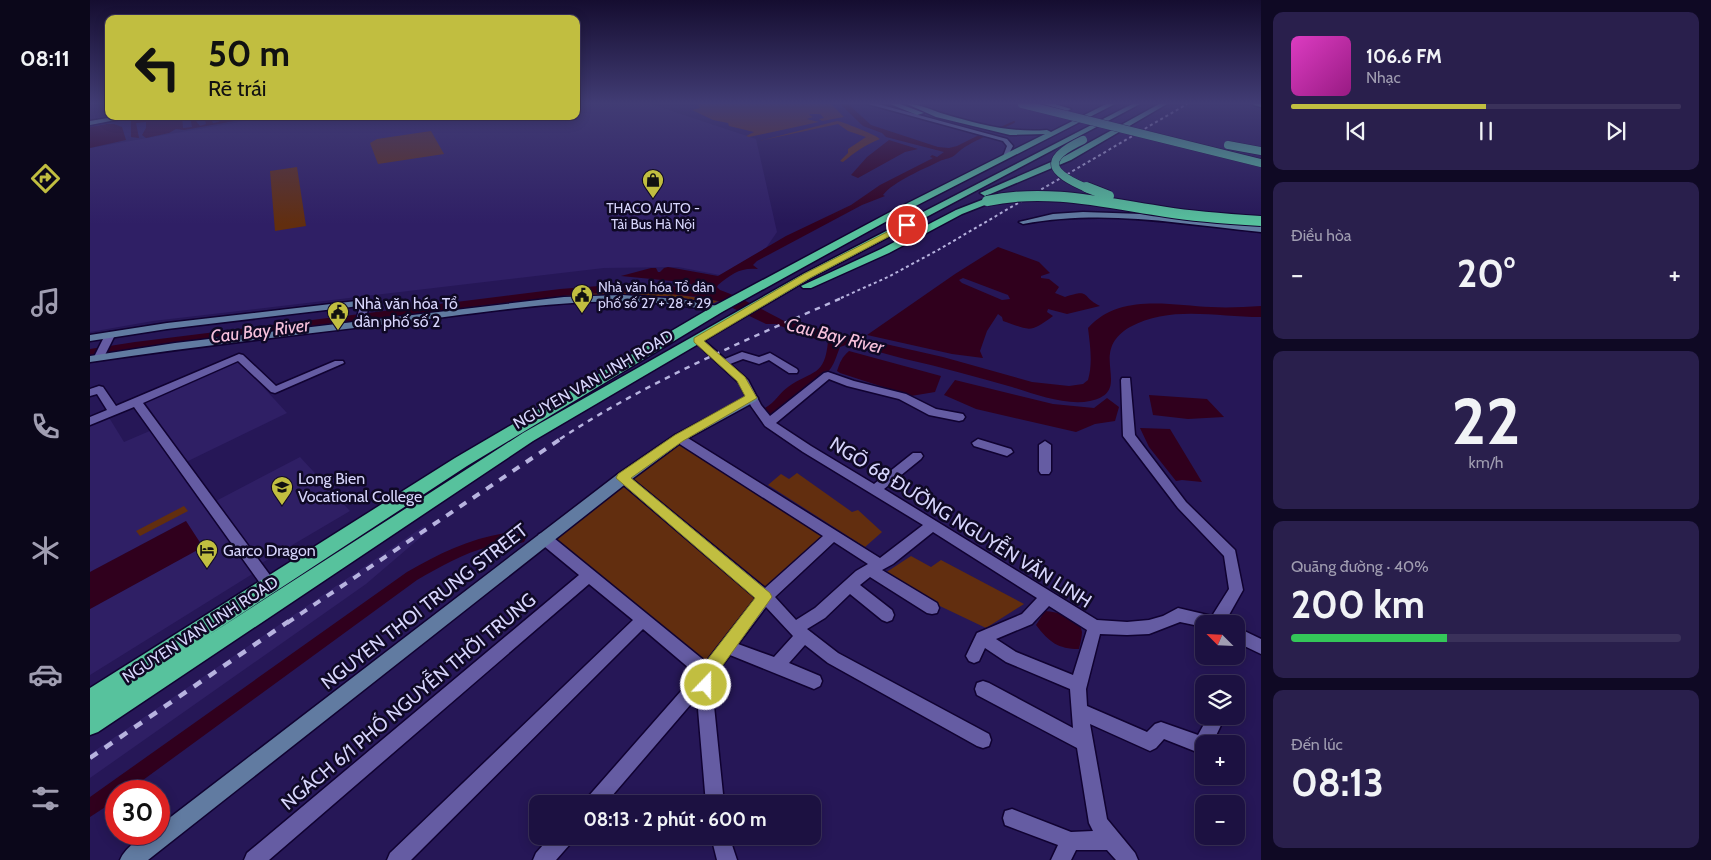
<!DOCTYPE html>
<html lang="vi">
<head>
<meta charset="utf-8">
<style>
	:root { --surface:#1c1141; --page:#291f4c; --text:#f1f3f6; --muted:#a09db1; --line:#3a315a; --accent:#c1be40 }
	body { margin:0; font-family:Cabin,sans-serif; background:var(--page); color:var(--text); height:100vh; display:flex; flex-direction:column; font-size:19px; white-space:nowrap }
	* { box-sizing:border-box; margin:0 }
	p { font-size:16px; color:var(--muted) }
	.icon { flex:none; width:28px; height:28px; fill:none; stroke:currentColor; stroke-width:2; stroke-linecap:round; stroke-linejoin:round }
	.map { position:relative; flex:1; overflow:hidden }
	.details { display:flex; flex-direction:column; gap:12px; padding:12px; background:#0f0924; width:450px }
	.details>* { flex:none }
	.hud { position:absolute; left:15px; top:15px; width:475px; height:105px; border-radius:10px; box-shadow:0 2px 12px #0003,0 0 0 1px var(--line); background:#c1be40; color:#111; overflow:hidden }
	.needle { width:32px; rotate:294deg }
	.buttons { position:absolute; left:1105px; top:615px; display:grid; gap:10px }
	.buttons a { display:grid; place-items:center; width:50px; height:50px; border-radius:10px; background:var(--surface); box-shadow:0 2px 12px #0003,0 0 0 1px var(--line); font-size:25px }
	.speed { position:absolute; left:15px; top:780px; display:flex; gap:10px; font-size:25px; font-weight:700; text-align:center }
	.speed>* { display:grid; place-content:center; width:65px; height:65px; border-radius:50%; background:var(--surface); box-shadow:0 2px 12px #0003,0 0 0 1px var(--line); line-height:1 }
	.speed .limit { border:8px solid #d22; background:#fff; color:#111 }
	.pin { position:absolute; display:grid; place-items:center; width:42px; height:42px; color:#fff; margin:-21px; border:2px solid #fff; border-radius:50%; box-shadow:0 1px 5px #0007 }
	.me { position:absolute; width:55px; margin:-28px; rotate:22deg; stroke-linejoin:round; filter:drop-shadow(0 0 4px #0008) }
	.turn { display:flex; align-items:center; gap:18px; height:105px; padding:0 20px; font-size:22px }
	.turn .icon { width:65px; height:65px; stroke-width:2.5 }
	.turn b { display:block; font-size:35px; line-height:42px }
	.big { font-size:38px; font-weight:700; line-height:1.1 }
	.details .card { flex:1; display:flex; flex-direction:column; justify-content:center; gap:8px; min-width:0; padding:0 18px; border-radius:10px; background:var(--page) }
	.details .dial { align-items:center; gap:0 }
	.dial b { font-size:65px; line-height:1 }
	.song { display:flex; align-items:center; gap:15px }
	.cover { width:60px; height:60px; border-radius:8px; background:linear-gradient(135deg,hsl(310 70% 55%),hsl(310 70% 35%)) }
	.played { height:5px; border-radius:2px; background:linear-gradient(90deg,var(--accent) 50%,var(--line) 50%) }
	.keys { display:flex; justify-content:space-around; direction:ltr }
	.heat { display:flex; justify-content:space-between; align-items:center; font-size:28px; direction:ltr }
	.charge { height:8px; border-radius:4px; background:linear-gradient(90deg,#34c759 40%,var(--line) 0) }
	.trip { position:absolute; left:439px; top:795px; width:292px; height:50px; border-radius:10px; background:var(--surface); box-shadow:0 2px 12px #0003,0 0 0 1px var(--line); font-weight:700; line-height:50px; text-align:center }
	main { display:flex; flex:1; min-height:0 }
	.menu { display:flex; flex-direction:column; width:90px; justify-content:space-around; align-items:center; background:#0b071a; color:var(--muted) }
	.menu .icon { width:35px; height:35px }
	.menu .current { color:var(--accent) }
	.menu b { font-size:22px; color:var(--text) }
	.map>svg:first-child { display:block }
	.built { fill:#2f1f65 }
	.green { fill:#622e0f }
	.water { fill:#30001d; fill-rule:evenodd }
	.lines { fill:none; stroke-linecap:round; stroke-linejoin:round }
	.stream { stroke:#30001d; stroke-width:2 }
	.canal { fill:#30001d; fill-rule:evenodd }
	.street-casing { stroke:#100231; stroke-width:3 }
	.secondary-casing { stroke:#100231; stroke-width:3 }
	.primary-casing { stroke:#100231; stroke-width:3 }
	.highway-casing { stroke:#100231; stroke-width:3 }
	.street { fill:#655ca3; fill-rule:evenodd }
	.secondary { fill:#617ba1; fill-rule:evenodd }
	.primary { fill:#5d999f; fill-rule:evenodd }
	.highway { fill:#57c29d; fill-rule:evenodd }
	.rail-far3 { stroke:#b7b3df; stroke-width:2; stroke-dasharray:3 3; stroke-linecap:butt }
	.rail-far2 { stroke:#b7b3df; stroke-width:2.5; stroke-dasharray:5.5 5.5; stroke-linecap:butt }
	.rail-far1 { stroke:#b7b3df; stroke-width:4; stroke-dasharray:8 8; stroke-linecap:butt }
	.rail { stroke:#b7b3df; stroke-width:4.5; stroke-dasharray:9 9; stroke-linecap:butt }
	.highway-bridge-far1-casing { stroke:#100231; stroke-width:9; stroke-linecap:butt }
	.highway-bridge-casing { stroke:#100231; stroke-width:12; stroke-linecap:butt }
	.highway-bridge-far1 { stroke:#57c29d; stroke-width:8 }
	.highway-bridge { stroke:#57c29d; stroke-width:10 }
	.route { fill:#c1be40; stroke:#7d7c2a }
	.labels { text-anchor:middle; stroke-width:5; stroke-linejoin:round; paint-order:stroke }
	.far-poi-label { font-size:14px; fill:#d7d5fc; stroke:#0f0925 }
	.poi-label { font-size:16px; fill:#d7d5fc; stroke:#0f0925; text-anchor:start }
	.street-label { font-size:16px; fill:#d7d5fc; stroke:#0f0925 }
	.water-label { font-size:18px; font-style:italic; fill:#f8c1dc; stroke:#0f0925 }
	.near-street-label { font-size:19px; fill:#d7d5fc; stroke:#0f0925 }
</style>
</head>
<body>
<main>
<nav class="menu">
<b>08:11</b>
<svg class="icon current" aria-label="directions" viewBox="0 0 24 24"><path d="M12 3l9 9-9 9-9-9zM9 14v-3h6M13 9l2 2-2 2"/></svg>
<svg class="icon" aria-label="music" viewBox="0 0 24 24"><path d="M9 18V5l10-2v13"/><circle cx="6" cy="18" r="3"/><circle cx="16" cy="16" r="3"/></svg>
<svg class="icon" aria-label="phone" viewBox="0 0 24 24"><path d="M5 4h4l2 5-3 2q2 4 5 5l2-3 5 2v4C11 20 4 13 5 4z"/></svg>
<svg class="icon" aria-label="climate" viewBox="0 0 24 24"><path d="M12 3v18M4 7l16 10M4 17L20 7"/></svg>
<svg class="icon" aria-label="car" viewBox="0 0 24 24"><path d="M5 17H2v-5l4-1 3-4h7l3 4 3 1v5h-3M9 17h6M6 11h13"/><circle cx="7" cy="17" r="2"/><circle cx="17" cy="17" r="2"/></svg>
<svg class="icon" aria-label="filters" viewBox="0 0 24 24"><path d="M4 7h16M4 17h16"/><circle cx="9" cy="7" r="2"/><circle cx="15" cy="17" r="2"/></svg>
</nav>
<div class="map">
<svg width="1171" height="860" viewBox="0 0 1171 860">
	<rect width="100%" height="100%" fill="#261757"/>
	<!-- built -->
	<g class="built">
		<polygon points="486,104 561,104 666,139 687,232 676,248 630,275 588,267 514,268 63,321 0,332 0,148 183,116 486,116"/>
		<polygon points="149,361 197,413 96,462 54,401"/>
		<polygon points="18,416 34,442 62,430 164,573 0,675 0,609 112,547 96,521 0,572 0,423"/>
		<polygon points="210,457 260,511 170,564 124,502"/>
		<polygon points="334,526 338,531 276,584 0,778 0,754"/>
	</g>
	<!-- green -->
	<g class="green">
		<polygon points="608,104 741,104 754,117 732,121 729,119 734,118 730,114 720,114 719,115 723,117 717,119 729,122 659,137 656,136 664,132 639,126 638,123 623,120 602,110 610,108"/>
		<path d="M747,121c4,0 39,14 43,18 -15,6 -25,13 -37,23l-3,-1 8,-8v-4l18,-12 -18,-6 -10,-7 -79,17z"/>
		<polygon points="341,131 354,154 288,164 280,143 287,139"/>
		<polygon points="207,167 216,226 185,231 180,171"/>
		<polygon points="529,292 584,294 628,301 624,303 579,296 524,296 0,358 0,355 151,334 489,294"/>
		<polygon points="589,438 743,535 675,597 617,673 454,538"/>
		<polygon points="707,473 762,512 768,510 792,532 775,547 678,485 691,474 699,479"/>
		<polygon points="94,506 98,511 50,536 46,531"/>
		<polygon points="821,556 841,567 851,560 934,604 896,628 789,577"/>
	</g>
	<!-- water -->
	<g class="water">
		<path d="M750,104h8l23,21 67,22 11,1 8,-2 22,-11 5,2c-11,5 -21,10 -29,18 -3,3 -11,4 -15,6 -16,8 -46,20 -57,34l2,1 -23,9 -105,56 -4,4 5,4c-17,-2 -27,5 -40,16l-1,2 3,3c18,6 47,22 64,31l159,36 89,25 37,4 14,-2 5,-4c5,-17 2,-35 0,-52 31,-35 82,-23 123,-21 17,1 33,0 50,-1v11c-44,0 -91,-12 -131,10 -45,26 6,64 -40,74 -24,5 -55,-7 -78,-14 -36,-10 -71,-20 -107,-28 -20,-5 -39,-12 -59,-14l-6,2c-3,7 -5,15 -9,21 -10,14 -47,39 -62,47l-4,-7c11,-6 14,-15 23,-21 24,-17 37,-10 40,-46l-21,-4 -31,-13h-10l-48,-23 -19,-4 -50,-5 -70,2 -338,40 -151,21v-6l45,-7 425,-53 65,-5 80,4 -23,-6 -61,-6 30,-8h5l2,4h2l4,-4 4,-1 50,9 68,-40 65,-31 29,-20 53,-27 -3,-1 2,-2 5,2 7,-5 -58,-15 -4,-4 -19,-7z"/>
		<polygon points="61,116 92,116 93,128 102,127 100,116 106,116 106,121 110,126 116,124 114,116 119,116 123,123 129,122 127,116 134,116 134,120 143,120 142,116 149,116 151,119 156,118 156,116 161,118 94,130 86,129 79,133 56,138 52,135 56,128 56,122 46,123 49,138 41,137 41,121"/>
		<polygon points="17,124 24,124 32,127 36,140 0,148 0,127"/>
		<polygon points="799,140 828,149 815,152 768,178 761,175 777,157"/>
		<path d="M908,247l41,15 11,11 -9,3v2l8,1 10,8 -4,6 10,4c26,-9 16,0 35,9l-33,8 -19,-5 -1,3 6,4c-24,18 -23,14 -50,5l-1,-4 -4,-3 -11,17 -7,20 3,7 -31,-4 -85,-19 88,-61zM873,278l45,17 2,4 -8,1 -40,-17 -3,-3z"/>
		<path d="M759,351l92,25 -6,16 -24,4 -71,-23 -3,-2c3,-9 5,-14 12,-20z"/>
		<polygon points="865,380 963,404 1004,408 1017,398 1029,407 1025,421 1005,424 986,432 886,409 854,395"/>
		<polygon points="1059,395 1117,399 1134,417 1098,419 1063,415"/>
		<polygon points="1050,428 1080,429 1112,482 1092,480 1086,481 1059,447"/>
		<polygon points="96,521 113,547 0,609 0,572"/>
		<path d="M955,611c12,1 35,6 37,21 0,5 -2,12 -3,17 -21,0 -30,-7 -43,-24z"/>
	</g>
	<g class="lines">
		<!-- stream -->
		<polyline class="stream" points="911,128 924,122"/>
		<!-- canal -->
		<path class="canal" d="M415,533l19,1 2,4 -2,4c-11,3 -24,2 -35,5 -26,6 -49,20 -72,33l-289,211h-12v9l-26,17v-20l317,-225c31,-18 62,-33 98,-39z"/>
		<!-- street casing -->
		<g class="street-casing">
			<g id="street">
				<polygon points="275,300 279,303 275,324 273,326 267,326 265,324 271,303"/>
				<polygon points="20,332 25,335 13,359 5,359 4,357 15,335"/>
				<path d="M608,337l3,1 24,21 17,-7 17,5 11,-4 27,16 1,2 -1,2h-8l-20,-13 -10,4 -16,-5 -13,5 18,16 13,25 9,11 54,-43 4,-1 26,9 52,13 30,15 27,5 2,3 -2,3 -4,1 -30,-6 -30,-16 -52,-13 -18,-7 -53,44 35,23 63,38 39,-31h8l2,3 -2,3 -37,30 213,131 30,2 22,-2 14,-4 15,-8 34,8 17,-27 -5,-33 -46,-48 -55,-72 -2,-56 1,-2h8l5,57 51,67 49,48 8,40 -18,32v2h-21v3l-24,-5 -31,12 -22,1 -27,-1 -14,55 1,17 60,26 8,-8 6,-2 37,13 10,-18 10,-1 4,7 -10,21h-8v9l-2,1 -38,-15 -8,9 -6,3 -60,-27 17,95 28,34 3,7h-22l-9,-10h-31l-5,10h-20l7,-15 -53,-20 -2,-7 2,-7 7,-2 59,23 22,-1 -4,-8 -12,-75 -100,-53 -2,-6 2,-6 6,-2 6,2 84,45 -3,-39 -64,-27 -21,-14 -6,13 -5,2 -5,-2 -3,-5 11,-23 45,-19 15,-16 -104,-66 -40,32 -11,6 55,33 2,5 -2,5 -5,1 -5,-1 -57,-36 -10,8 32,25 2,5 -2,5 -5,2 -5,-2 -32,-26 -25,24 -18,11 31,24 151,81 2,6 -2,6 -6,2 -6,-2 -149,-83 -23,-18 -16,18 31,13 2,5 -2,5 -6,3 -84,-34 -15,20 -2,21 11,108h-18l-9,-107 -92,107h-21l3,-6 109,-124 -53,-45 -232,231h-24l3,-7 243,-233 -44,-36 -320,276h-25l3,-7 332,-278 -40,-33 -2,-4 2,-4 5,-1 5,1 157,128 50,-64 -137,-117 -2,-3 2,-3h8l138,113 58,-52 -148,-95 -2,-3 2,-3h8l197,123 43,-33 -120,-73 -38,-26 -14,-20 -11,-22 -45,-42 -2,-2zM744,542l34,22 -12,7 -41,37 -19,12 -21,-23zM959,606l38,24 -14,45 -57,-23 -20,-13 36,-15zM676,607l27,29 -19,21 -36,-13z"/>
				<polygon points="149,354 153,355 186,386 245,361 253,361 254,363 185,393 181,392 148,361 53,403 185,582 187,586 185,590 180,592 175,590 44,407 0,425 0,417 17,410 7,394 0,396 0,389 9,386 13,387 26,406"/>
				<polygon points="888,439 921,449 923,452 917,456 884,446 882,443"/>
				<polygon points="955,441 961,445 961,471 959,474 951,474 949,471 949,445"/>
				<polygon points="1146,627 1171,639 1171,654 1146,642"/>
				<polygon points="461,836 483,836 481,843 466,860 443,860 446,853"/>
				<polygon points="621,836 639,836 647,860 627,860"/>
			</g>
		</g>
		<!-- secondary casing -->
		<g class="secondary-casing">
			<g id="secondary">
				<polygon points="778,104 788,104 917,139 923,146 916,159 912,159 917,146 913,141"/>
				<path d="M993,212l59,2 119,12v6c-83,-8 -154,-23 -238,-8l-4,-2 34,-8z"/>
				<path d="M532,295l58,4 38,7 5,3 -5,3c-101,-23 -204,-3 -305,9 -108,13 -216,25 -323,41v-6l85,-13 389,-46z"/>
				<polygon points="275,300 280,303 278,305 77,329 0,341 0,335 77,323"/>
				<path d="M662,394l6,4 -2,3 -73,40 -55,41 -480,378h-28c6,-14 24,-26 39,-26v-8l459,-352 57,-39z"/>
			</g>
		</g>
		<!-- primary casing -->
		<g class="primary-casing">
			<polygon id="primary" points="30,116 46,116 0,125 0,121"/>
		</g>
		<!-- highway casing -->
		<g class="highway-casing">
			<g id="highway">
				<polygon points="800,104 810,104 834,113 827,115"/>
				<path d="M817,104c13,0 24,6 37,10 34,10 67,19 103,16l4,2 55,-28h9l-217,111 -176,97 -255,154 -261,171 317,-204 280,-159 329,-170h8l-329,174 -278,163 -435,291 -8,3v-24l2,-1 -2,1v-23l365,-230 259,-152 178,-95 153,-77 -35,1 -74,-18z"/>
				<polygon points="953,104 965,104 981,109 977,111"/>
				<polygon points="1069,104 1077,104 981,160 898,195 895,196 890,193 975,156"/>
				<polygon points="1163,104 1171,104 1171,107 1164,105"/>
				<polygon points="897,198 902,201 900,203 872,214 799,253 721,288 713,288 711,286 791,249 866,210"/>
			</g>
		</g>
		<!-- street -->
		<use href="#street" class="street"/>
		<!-- secondary -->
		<use href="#secondary" class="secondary"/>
		<!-- primary -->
		<use href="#primary" class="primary"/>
		<!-- highway -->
		<use href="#highway" class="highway"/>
		<!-- rail-far3 -->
		<polyline class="rail-far3" points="751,298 798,277 848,250 1097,104"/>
		<!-- rail-far2 -->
		<path class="rail-far2" d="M470,439c88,-58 188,-100 284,-142"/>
		<!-- rail-far1 -->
		<polyline class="rail-far1" points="197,623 472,438"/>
		<!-- rail -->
		<polyline class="rail" points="0,758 199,621"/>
		<!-- highway-bridge-far1 casing -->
		<g class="highway-bridge-far1-casing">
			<g id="highway-bridge-far1">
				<polyline points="932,104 1171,163"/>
				<path d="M993,140c-43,20 -33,33 6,49"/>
				<polyline points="1138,145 1171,151"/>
			</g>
		</g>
		<!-- highway-bridge casing -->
		<g class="highway-bridge-casing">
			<g id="highway-bridge">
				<polyline points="996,187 1019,196"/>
				<path d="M897,201c60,-13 119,2 179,11 31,5 63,7 95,9"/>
			</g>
		</g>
		<!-- highway-bridge-far1 -->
		<use href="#highway-bridge-far1" class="highway-bridge-far1"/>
		<!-- highway-bridge -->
		<use href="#highway-bridge" class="highway-bridge"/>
	</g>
	<!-- sky -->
	<linearGradient id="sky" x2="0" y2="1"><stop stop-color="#150d30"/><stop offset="0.46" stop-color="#413c74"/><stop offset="1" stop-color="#413c74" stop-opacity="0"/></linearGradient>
	<rect width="1171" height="224" fill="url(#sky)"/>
	<!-- route -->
	<polygon class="route" points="817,222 821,225 819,226 720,278 614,341 655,377 667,398 593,441 541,478 680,593 682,597 625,676 622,690 616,693 611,690 608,685 611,668 665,598 526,478 528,474 585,435 655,396 647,381 604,342 604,338 714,274"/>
	<!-- icons -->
	<defs>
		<g id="shop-pin" transform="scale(1.125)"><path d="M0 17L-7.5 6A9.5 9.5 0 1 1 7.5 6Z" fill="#c1be40" stroke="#0f0925"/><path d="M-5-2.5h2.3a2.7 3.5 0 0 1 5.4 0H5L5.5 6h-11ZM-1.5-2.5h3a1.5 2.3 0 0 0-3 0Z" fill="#111"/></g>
		<g id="civic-pin" transform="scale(1.125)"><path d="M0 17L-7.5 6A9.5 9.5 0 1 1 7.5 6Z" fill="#c1be40" stroke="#0f0925"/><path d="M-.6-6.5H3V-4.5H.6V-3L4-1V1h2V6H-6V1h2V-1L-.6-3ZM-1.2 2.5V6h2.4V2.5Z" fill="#111"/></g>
		<g id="university-pin" transform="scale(1.125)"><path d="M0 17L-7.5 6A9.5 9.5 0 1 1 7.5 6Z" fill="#c1be40" stroke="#0f0925"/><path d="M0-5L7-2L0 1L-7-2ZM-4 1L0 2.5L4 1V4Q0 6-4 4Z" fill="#111"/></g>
		<g id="hotel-pin" transform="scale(1.125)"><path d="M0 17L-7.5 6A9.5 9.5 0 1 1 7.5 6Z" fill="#c1be40" stroke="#0f0925"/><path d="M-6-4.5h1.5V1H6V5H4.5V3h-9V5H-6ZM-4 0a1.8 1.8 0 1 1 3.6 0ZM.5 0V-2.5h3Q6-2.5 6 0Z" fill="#111"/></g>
	</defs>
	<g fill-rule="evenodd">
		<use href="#shop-pin" x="563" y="180"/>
		<use href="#civic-pin" x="492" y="295"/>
		<use href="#civic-pin" x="248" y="312"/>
		<use href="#university-pin" x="192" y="487"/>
		<use href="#hotel-pin" x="117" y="550"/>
	</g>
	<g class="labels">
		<!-- far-poi labels -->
		<g class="far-poi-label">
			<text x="563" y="213">THACO AUTO -<tspan x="563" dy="16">Tải Bus Hà Nội</tspan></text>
			<text x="508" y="292" text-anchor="start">Nhà văn hóa Tổ dân<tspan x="508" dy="16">phố số 27 + 28 + 29</tspan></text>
		</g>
		<!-- poi labels -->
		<g class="poi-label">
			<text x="264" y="309">Nhà văn hóa Tổ<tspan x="264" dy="18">dân phố số 2</tspan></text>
			<text x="208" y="484">Long Bien<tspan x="208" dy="18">Vocational College</tspan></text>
			<text x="133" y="556">Garco Dragon</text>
		</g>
		<!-- street labels -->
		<g class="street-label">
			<text transform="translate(503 379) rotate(-30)" y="6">NGUYEN VAN LINH ROAD</text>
			<text transform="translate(110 629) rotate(-33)" y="6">NGUYEN VAN LINH ROAD</text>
		</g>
		<!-- water labels -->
		<g class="water-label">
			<text transform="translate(170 331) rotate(-7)" y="6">Cau Bay River</text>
			<text transform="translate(745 336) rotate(14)" y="6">Cau Bay River</text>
		</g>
		<!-- near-street labels -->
		<g class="near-street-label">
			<text transform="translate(871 522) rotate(32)" y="7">NGÕ 68 ĐƯỜNG NGUYỄN VĂN LINH</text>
			<text transform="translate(334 606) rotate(-38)" y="7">NGUYEN THOI TRUNG STREET</text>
			<text transform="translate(318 701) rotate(-40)" y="7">NGÁCH 6/1 PHỐ NGUYỄN THỜI TRUNG</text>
		</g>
	</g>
</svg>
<div class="buttons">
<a><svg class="needle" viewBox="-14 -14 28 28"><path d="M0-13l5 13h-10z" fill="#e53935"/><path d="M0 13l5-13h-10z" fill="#a09db1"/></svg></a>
<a><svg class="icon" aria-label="layers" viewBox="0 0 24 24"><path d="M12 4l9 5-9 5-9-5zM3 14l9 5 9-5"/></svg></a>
<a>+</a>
<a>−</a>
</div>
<div class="speed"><div class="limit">30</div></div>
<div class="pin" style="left:817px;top:225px;background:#d93025"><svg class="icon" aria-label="arrive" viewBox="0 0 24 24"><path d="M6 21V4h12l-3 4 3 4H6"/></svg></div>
<svg class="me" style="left:616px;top:685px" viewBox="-20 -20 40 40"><circle r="17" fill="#c1be40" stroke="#fff" stroke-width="3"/><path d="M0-11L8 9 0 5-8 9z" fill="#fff"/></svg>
<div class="trip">08:13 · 2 phút · 600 m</div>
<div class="hud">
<div class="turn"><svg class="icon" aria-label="left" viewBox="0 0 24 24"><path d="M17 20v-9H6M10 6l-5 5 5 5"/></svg><div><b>50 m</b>Rẽ trái</div></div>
</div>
</div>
<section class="details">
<div class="card">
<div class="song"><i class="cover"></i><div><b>106.6 FM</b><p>Nhạc</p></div></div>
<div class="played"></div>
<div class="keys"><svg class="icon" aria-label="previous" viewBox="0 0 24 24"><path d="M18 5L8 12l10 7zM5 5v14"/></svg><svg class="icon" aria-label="pause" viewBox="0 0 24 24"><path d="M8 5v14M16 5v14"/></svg><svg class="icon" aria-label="next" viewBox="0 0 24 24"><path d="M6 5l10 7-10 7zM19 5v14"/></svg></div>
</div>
<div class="card"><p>Điều hòa</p>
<div class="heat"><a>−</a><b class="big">20°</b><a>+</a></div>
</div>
<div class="card dial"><b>22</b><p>km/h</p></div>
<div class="card"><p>Quãng đường · 40%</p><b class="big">200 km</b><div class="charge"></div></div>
<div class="card"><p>Đến lúc</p><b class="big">08:13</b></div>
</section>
</main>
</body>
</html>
